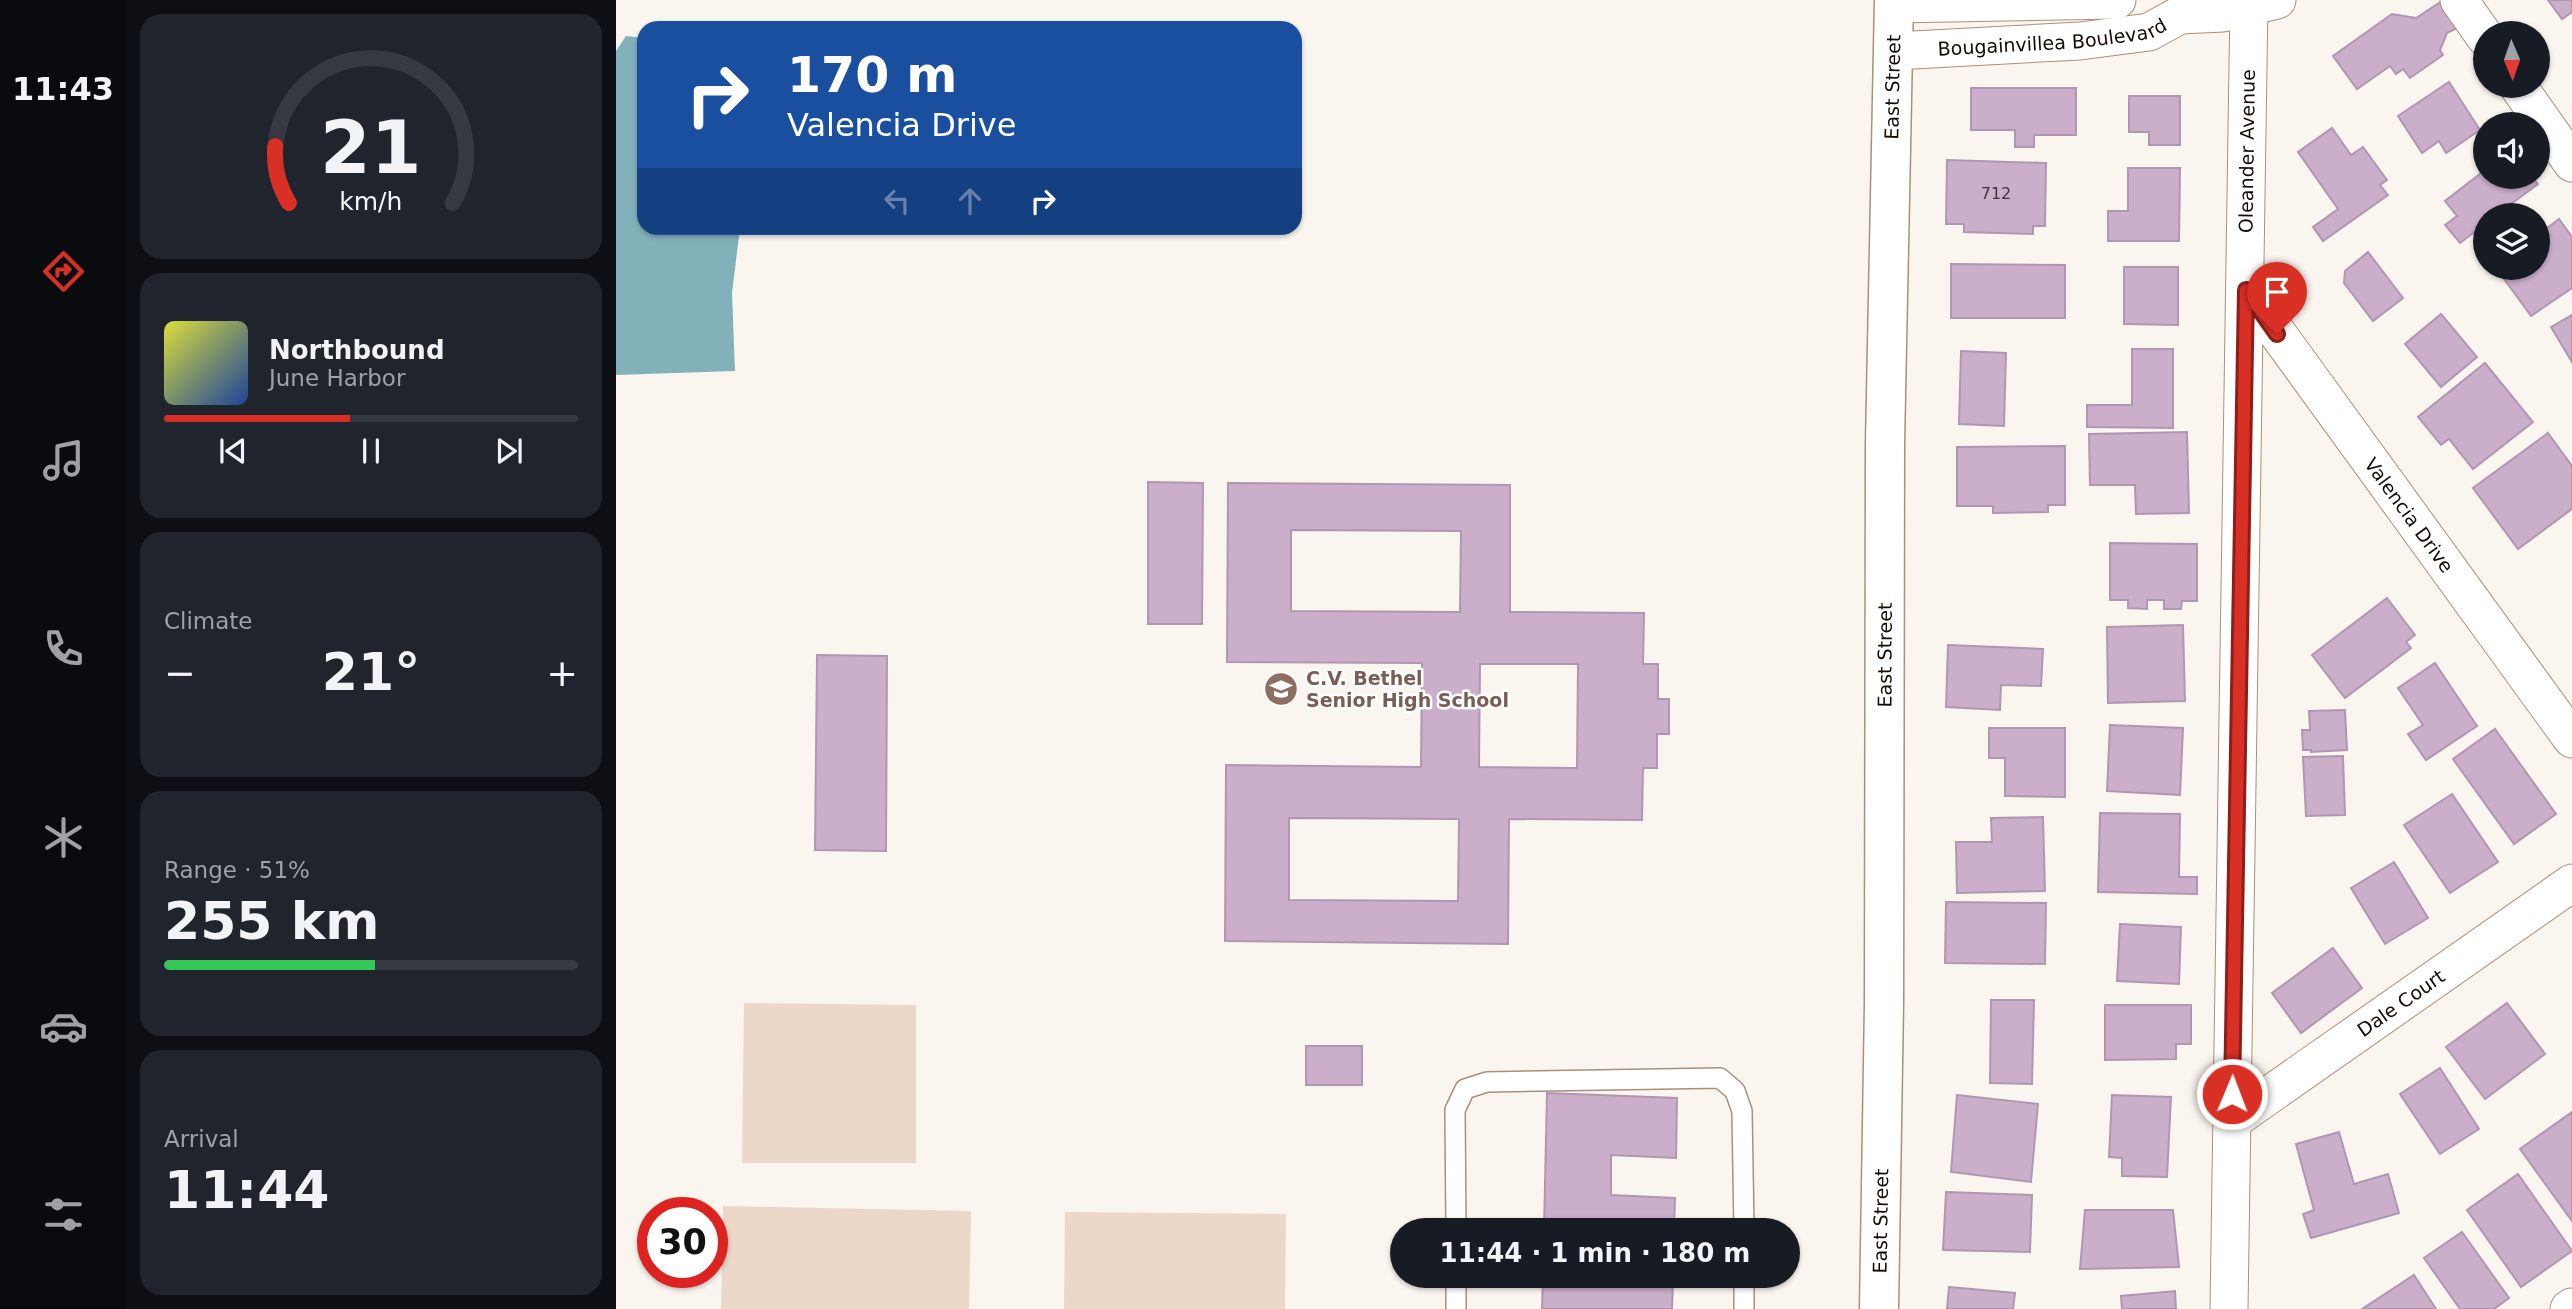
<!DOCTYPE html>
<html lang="en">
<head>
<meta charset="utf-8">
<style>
	:root { --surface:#171b24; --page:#20242c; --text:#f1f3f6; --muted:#9ea1a6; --line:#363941; --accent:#d93025 }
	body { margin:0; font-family:"DejaVu Sans",sans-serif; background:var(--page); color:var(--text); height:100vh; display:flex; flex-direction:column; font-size:26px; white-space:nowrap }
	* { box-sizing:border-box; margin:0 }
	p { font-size:23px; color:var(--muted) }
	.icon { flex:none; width:38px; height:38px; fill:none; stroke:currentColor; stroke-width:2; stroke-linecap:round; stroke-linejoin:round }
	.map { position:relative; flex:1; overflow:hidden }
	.sheet { display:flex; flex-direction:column; gap:14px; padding:14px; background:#0d0f14; width:490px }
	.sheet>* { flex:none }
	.hud { position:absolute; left:21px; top:21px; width:665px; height:214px; border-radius:21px; box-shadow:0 2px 5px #0004; background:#1a4fa0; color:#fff; overflow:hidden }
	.needle { width:46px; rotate:178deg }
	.controls { position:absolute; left:1857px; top:21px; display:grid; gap:14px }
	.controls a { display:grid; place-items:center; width:77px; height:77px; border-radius:50%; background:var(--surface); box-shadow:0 2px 5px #0004; font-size:35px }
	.speed { position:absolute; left:21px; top:1197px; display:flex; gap:14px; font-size:35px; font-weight:700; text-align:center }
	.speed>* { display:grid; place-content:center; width:91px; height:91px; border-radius:50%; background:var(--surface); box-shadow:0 2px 5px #0004; line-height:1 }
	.speed .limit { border:10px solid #d22; background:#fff; color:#111 }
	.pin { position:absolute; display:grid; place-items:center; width:60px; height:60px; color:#fff; margin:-72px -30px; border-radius:50% 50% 50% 0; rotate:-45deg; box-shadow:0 0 7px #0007 }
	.pin .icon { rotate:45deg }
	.me { position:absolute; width:77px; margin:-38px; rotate:1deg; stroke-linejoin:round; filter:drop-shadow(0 0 5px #0008) }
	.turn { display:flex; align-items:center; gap:24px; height:147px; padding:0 35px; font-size:32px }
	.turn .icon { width:91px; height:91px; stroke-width:2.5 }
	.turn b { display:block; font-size:49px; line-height:60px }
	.lanes { display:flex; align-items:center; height:66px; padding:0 35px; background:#0003; justify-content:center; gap:35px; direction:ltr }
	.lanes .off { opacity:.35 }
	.big { font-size:52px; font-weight:700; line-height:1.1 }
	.sheet .widget { flex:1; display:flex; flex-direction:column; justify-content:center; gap:10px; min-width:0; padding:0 24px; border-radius:21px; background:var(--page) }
	.sheet .dial { align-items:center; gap:0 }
	.dial svg { height:182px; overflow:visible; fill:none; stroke:var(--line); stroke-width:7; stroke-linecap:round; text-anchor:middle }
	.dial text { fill:var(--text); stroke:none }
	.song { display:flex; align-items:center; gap:21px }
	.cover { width:84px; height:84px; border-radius:10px; background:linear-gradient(135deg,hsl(60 70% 55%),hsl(220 70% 35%)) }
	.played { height:7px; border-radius:4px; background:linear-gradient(90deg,var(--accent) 45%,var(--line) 45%) }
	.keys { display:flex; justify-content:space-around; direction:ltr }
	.heat { display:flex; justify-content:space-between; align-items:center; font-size:38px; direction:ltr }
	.charge { height:10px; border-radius:5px; background:linear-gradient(90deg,#34c759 51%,var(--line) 0) }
	.trip { position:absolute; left:774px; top:1218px; width:410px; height:70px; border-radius:35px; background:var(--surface); box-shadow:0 2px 5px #0004; font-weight:700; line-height:70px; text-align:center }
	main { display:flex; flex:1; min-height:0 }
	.dock { display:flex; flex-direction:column; width:126px; justify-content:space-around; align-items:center; background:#090b0e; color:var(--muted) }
	.dock .icon { width:49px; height:49px }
	.dock .active { color:var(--accent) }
	.dock b { font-size:32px; color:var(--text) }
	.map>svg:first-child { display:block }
	.green { fill:#ebd8c8 }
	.water { fill:#83b1ba }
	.building { fill:#caaeca; stroke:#b097b1; stroke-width:2; fill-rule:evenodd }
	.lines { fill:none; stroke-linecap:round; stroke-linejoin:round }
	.lane-casing { stroke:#ab8f78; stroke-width:22 }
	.street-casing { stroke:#ab8f78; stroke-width:39 }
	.secondary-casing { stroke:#ab8f78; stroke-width:41 }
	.lane { stroke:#fff; stroke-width:19 }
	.street { stroke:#fff; stroke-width:37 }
	.secondary { stroke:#fff; stroke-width:38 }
	.route-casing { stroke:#8d1f18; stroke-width:18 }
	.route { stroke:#d93025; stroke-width:12 }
	.labels { text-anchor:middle; stroke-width:5; stroke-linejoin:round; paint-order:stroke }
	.number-label { font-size:16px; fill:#423436 }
	.street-label { font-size:19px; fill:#150b04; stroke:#fff }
	.education-label { font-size:19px; font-weight:bold; fill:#785e54; stroke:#fff; text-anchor:start }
</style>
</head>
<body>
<main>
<nav class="dock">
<b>11:43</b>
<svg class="icon active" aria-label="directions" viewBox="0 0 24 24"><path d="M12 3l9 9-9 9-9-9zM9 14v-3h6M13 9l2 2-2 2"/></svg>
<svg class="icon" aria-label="music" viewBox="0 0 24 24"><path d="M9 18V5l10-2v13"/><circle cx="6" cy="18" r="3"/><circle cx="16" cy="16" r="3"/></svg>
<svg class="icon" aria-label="phone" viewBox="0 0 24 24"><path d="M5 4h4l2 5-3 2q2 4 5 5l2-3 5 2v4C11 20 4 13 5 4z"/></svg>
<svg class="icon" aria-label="climate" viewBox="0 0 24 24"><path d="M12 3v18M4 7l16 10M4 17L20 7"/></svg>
<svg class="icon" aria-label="car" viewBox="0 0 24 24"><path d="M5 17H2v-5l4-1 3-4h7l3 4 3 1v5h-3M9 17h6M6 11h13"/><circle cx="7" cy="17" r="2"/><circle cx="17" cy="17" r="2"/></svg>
<svg class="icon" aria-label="filters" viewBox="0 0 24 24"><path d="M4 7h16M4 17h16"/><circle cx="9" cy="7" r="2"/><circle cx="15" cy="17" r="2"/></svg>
</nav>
<section class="sheet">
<div class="widget dial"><svg viewBox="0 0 100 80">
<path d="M14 69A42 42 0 1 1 86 69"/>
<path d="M14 69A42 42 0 0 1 8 44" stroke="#d93025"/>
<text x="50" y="56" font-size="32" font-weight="700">21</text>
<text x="50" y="72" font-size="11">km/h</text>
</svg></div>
<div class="widget">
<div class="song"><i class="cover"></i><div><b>Northbound</b><p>June Harbor</p></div></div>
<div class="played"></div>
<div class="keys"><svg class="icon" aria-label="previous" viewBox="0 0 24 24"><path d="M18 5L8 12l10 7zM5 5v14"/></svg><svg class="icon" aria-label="pause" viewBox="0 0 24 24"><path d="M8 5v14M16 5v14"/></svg><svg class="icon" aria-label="next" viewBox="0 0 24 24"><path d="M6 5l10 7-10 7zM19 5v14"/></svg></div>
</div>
<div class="widget"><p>Climate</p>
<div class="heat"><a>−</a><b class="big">21°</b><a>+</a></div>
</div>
<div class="widget"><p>Range · 51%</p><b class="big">255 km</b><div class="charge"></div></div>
<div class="widget"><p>Arrival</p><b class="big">11:44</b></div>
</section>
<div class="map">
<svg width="1956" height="1309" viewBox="0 0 1956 1309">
	<rect width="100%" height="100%" fill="#fbf5f0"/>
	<!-- green -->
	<g class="green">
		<polygon points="128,1003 300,1005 300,1163 126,1163"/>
		<polygon points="107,1206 355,1211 353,1309 105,1309"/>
		<polygon points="449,1212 670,1214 669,1309 448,1309"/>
	</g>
	<!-- water -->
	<polygon class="water" points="10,36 28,38 28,228 124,228 116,293 119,371 0,375 0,51"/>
	<!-- building -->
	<g class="building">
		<polygon points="1932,0 1956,0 1956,12 1946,19"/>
		<polygon points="1826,1 1843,27 1831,33 1824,50 1827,55 1794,78 1787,69 1780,74 1774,66 1741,89 1717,56 1776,14 1800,18"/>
		<polygon points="1833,82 1864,130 1830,153 1823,141 1806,153 1782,116"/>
		<polygon points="1355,88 1460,88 1460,135 1418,135 1418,147 1399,147 1399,130 1355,130"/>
		<polygon points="1513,96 1564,96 1564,145 1533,145 1533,132 1513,132"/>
		<polygon points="1716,128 1735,155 1747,147 1771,180 1764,185 1772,195 1707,241 1697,227 1722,209 1682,152"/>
		<polygon points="1331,160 1430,163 1429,226 1417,226 1417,234 1348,232 1348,224 1330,224"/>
		<polygon points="1512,168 1564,168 1563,241 1492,241 1492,211 1512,211"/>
		<polygon points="1869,170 1869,177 1916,177 1922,184 1880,215 1869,215 1869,224 1844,243 1829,225 1841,216 1829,201"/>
		<polygon points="1943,219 1956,237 1956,288 1915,316 1880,268 1922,268 1922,235"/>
		<polygon points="1752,252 1787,298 1757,321 1728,283 1729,271"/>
		<polygon points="1335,264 1449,265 1449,318 1335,318"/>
		<polygon points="1508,267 1562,267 1562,325 1508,324"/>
		<polygon points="1825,314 1861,357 1825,387 1789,344"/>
		<polygon points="1956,315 1956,362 1935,327"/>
		<polygon points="1516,349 1557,349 1557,428 1471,427 1471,405 1516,405"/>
		<polygon points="1345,351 1390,353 1388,426 1343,424"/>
		<polygon points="1869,363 1917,422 1857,469 1833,439 1825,445 1802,417"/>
		<polygon points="1571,432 1573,513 1520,514 1519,485 1474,485 1473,434"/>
		<polygon points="1932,433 1956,466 1956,509 1902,549 1857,488"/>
		<polygon points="1449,446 1449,505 1432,505 1432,512 1377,513 1377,506 1341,506 1341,447"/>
		<polygon points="532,482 587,483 586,624 532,624"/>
		<path d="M612,483l282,2v127l134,1 -1,51h15v35h11v35h-12v34h-14l-1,52 -133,-1 -1,125 -283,-3 1,-176 195,2 1,-104 -195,-1zM675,530l170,1 -1,81 -169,-1zM864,664h98l-1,104 -98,-1zM673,818l170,1 -1,82 -169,-1z"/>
		<polygon points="1494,543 1581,544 1581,601 1566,601 1565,609 1548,609 1548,600 1531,600 1531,609 1512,608 1512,600 1494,600"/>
		<polygon points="1771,598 1799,635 1790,642 1795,648 1729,698 1696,655"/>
		<polygon points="1567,625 1569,701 1492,703 1491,627"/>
		<polygon points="1332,645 1427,649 1425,686 1385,685 1384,710 1330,707"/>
		<polygon points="201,655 271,656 270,851 199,850"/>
		<polygon points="1819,663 1861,726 1810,760 1792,734 1807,725 1782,688"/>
		<polygon points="1729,710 1731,750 1695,752 1695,750 1687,750 1686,730 1694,730 1693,711"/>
		<polygon points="1494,725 1567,728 1564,795 1491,791"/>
		<polygon points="1373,728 1449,728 1449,797 1389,796 1389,758 1373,758"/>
		<polygon points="1879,729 1940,814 1898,844 1837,759"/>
		<polygon points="1727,756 1729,815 1690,816 1687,757"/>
		<polygon points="1836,794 1882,862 1834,893 1788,825"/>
		<polygon points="1484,813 1564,814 1563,877 1581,877 1581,894 1482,892"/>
		<polygon points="1427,817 1429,891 1341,893 1340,842 1376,842 1375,818"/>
		<polygon points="1778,862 1812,918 1769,944 1735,888"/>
		<polygon points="1330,902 1430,903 1429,964 1329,963"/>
		<polygon points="1504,924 1565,927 1563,984 1501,981"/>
		<polygon points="1717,948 1746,988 1685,1033 1656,993"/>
		<polygon points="1375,1000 1418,1000 1416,1084 1374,1083"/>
		<polygon points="1891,1003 1929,1054 1869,1099 1830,1047"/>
		<polygon points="1489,1005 1575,1005 1575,1044 1560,1044 1560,1059 1489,1060"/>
		<rect x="690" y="1046" width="56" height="39"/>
		<polygon points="1824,1068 1863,1129 1824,1154 1784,1094"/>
		<polygon points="931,1093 1061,1098 1060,1158 995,1155 995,1195 1059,1198 1058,1230 928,1230"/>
		<polygon points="1341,1095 1422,1104 1415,1182 1335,1172"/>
		<polygon points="1496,1095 1555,1097 1551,1177 1506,1176 1506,1158 1493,1157"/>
		<polygon points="1956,1112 1956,1221 1904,1149"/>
		<polygon points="1723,1132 1738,1184 1772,1174 1783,1213 1695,1238 1687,1214 1698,1210 1680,1144"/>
		<polygon points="1902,1174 1956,1251 1905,1287 1851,1210"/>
		<polygon points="1330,1192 1416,1195 1414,1252 1327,1250"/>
		<polygon points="1469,1210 1557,1210 1563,1267 1464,1269"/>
		<polygon points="1846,1232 1893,1298 1878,1309 1844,1309 1808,1258"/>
		<polygon points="1798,1275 1820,1309 1746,1309"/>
		<polygon points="927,1276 1057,1278 1056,1309 926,1309"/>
		<polygon points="1333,1287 1399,1293 1397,1309 1331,1309"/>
		<polygon points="1559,1291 1560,1309 1506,1309 1505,1296"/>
	</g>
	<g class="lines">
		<!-- lane casing -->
		<g class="lane-casing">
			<g id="lane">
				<polyline points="840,1230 839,1110 849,1089 871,1082 1104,1078 1119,1091 1126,1111 1128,1230"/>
				<polyline points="840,1276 840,1309"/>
				<polyline points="1128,1276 1128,1309"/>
			</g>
		</g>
		<!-- street casing -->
		<g class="street-casing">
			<g id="street">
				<polyline points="1843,0 1869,37"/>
				<polyline points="1278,4 1501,0"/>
				<path id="s1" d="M1278,51l186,-10 69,-9 31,-17 43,-2 54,-13"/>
				<polyline points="1902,86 1956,163"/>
				<path id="s2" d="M1630,290l326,449"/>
				<path id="s3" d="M1616,1121l340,-238"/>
				<path id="s4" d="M1613,1309l20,-1309"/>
				<polyline points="1953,1309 1956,1307"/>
			</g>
		</g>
		<!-- secondary casing -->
		<g class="secondary-casing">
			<g id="secondary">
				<path id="s5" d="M1263,1309l5,-306 1,-559 9,-444"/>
			</g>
		</g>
		<!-- lane -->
		<use href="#lane" class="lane"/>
		<!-- street -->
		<use href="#street" class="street"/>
		<!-- secondary -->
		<use href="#secondary" class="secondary"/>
	</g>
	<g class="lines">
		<!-- route casing -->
		<g class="route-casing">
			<polyline id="route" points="1616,1094 1630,290 1661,334"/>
		</g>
		<!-- route -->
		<use href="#route" class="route"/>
	</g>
	<!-- icons -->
	<defs>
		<g id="school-disc" transform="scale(1.75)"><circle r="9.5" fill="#8d6e63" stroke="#fff"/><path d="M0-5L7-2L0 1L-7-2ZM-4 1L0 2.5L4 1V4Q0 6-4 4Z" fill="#fff"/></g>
	</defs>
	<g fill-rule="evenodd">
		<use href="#school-disc" x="665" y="689"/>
	</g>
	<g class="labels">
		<!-- number labels -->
		<g class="number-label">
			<text x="1380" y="199">712</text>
		</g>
		<!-- street labels -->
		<g class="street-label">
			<text dy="7" stroke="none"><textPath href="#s1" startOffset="159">Bougainvillea Boulevard</textPath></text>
			<text dy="7" stroke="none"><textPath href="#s5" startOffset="1222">East Street</textPath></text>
			<text dy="7" stroke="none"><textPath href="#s4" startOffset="1158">Oleander Avenue</textPath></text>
			<text dy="7" stroke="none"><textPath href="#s2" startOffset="278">Valencia Drive</textPath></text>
			<text dy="7" stroke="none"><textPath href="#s5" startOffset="654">East Street</textPath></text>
			<text dy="7" stroke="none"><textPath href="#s3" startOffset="206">Dale Court</textPath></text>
			<text dy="7" stroke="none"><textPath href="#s5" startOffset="88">East Street</textPath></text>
		</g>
		<!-- education labels -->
		<g class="education-label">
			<text x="690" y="685">C.V. Bethel<tspan x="690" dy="22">Senior High School</tspan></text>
		</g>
	</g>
</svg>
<div class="controls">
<a><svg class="needle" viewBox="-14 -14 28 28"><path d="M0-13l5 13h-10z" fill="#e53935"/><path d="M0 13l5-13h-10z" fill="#9ea1a6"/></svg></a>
<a><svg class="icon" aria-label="sound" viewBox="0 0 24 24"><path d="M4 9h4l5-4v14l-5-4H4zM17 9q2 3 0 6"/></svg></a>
<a><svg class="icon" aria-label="layers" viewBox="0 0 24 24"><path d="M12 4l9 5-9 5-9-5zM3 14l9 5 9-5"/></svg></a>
</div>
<div class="speed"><div class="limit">30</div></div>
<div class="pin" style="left:1661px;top:334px;background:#d93025"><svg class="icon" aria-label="arrive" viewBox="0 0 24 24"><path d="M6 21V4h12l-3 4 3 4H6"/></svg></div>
<svg class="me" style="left:1616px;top:1094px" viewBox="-20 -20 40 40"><circle r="17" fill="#d93025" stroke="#fff" stroke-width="3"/><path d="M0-11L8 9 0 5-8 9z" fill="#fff"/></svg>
<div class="trip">11:44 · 1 min · 180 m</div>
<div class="hud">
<div class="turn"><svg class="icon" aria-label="right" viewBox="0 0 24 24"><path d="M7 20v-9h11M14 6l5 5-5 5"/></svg><div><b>170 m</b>Valencia Drive</div></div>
<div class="lanes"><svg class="icon off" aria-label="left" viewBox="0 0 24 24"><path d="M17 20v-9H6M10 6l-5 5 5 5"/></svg><svg class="icon off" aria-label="ahead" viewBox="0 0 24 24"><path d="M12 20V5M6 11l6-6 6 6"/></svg><svg class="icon" aria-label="right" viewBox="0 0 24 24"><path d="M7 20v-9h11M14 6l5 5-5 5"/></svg></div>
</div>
</div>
</main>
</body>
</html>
